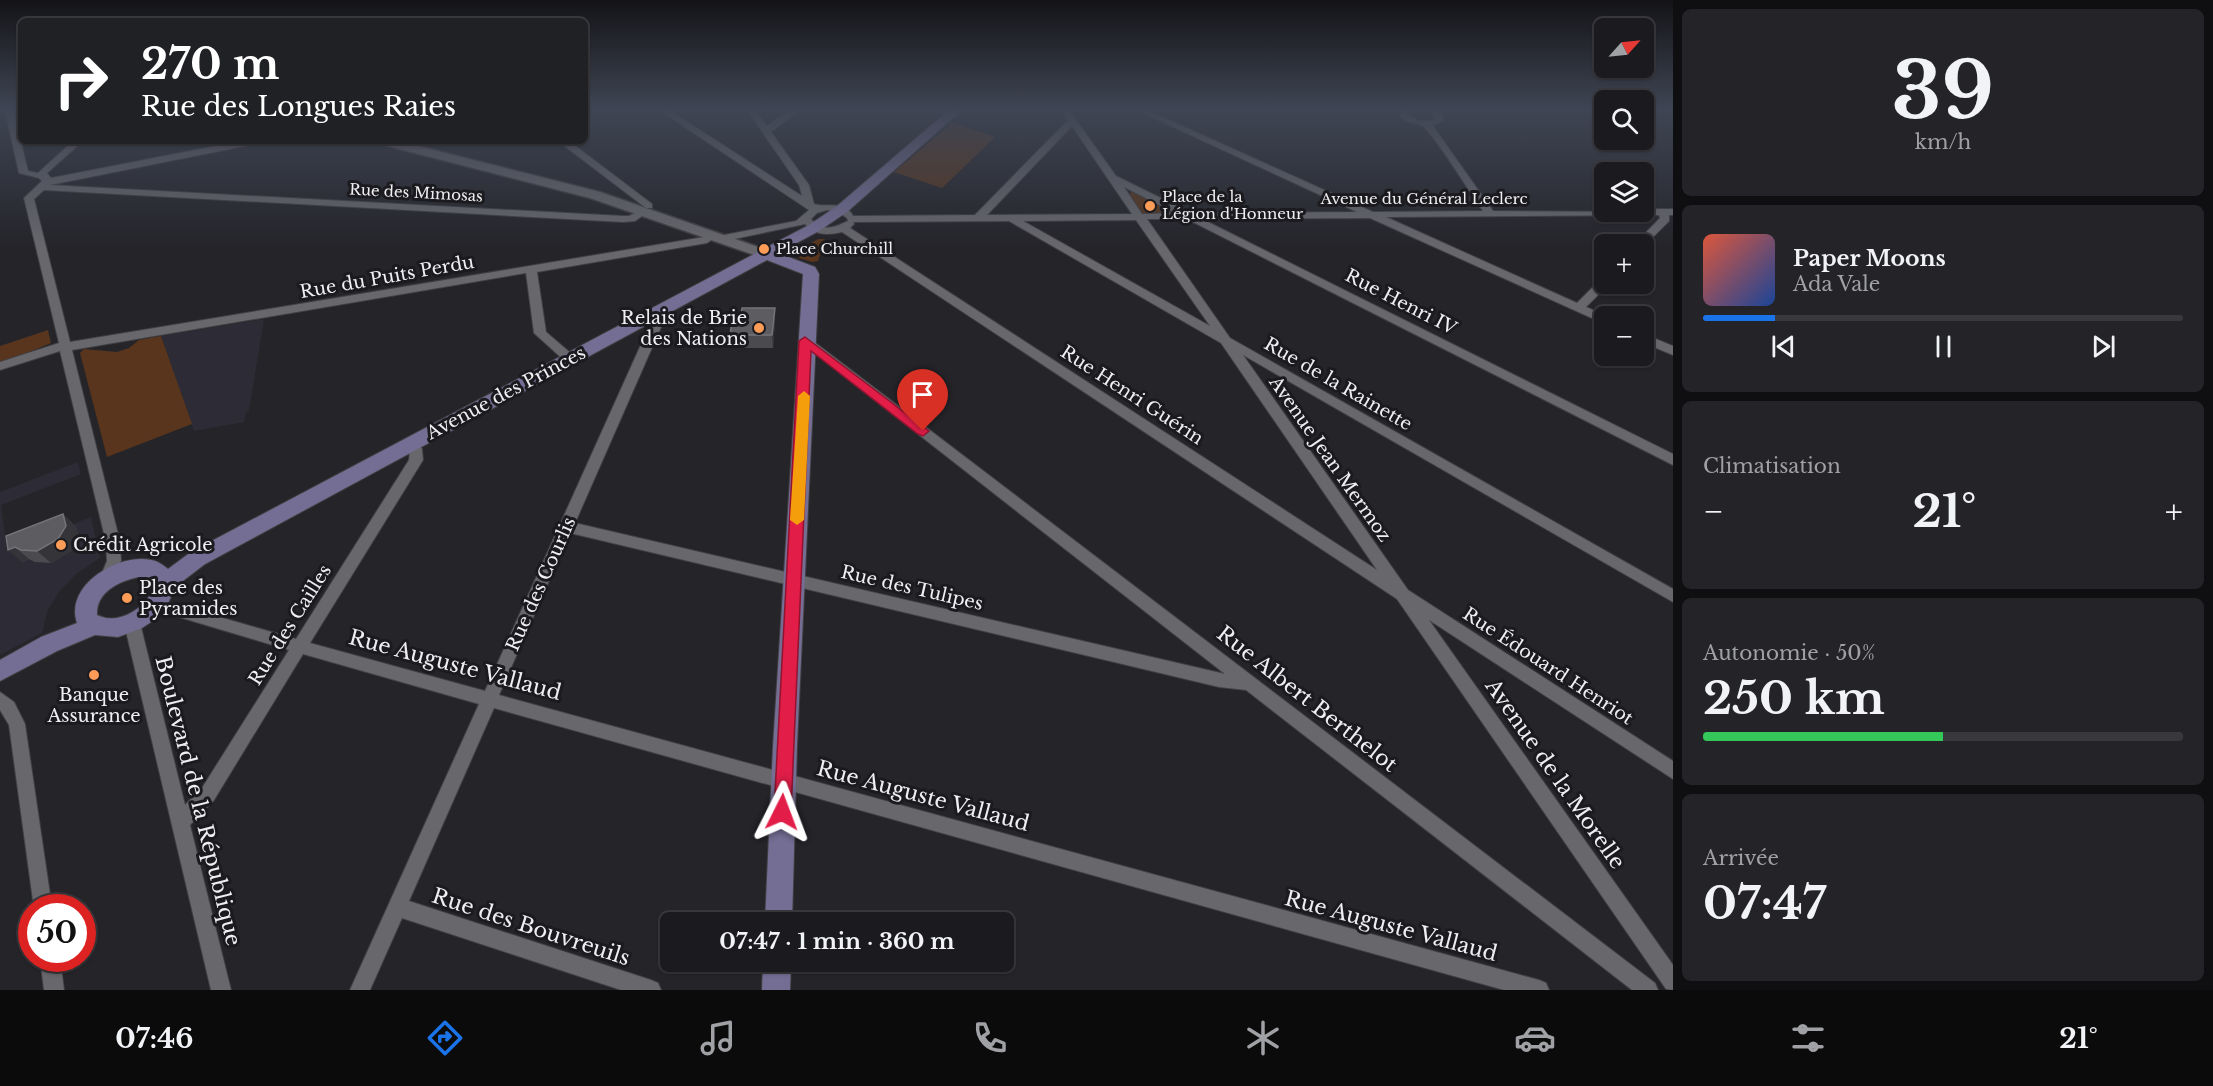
<!DOCTYPE html>
<html lang="fr">
<head>
<meta charset="utf-8">
<style>
	:root { --surface:#1b1b1f; --page:#242428; --text:#f1f3f6; --muted:#a0a1a4; --line:#39393d; --accent:#1a73e8 }
	body { margin:0; font-family:"Libre Baskerville",serif; background:var(--page); color:var(--text); height:100vh; display:flex; flex-direction:column; font-size:22px; white-space:nowrap }
	* { box-sizing:border-box; margin:0 }
	p { font-size:20px; color:var(--muted) }
	.icon { flex:none; width:33px; height:33px; fill:none; stroke:currentColor; stroke-width:2; stroke-linecap:round; stroke-linejoin:round }
	.map { position:relative; flex:1; overflow:hidden }
	.sheet { display:flex; flex-direction:column; gap:9px; padding:9px; background:#0f0f11; width:540px }
	.sheet>* { flex:none }
	.top-card { position:absolute; left:18px; top:18px; width:570px; height:126px; border-radius:9px; box-shadow:0 2px 4px #0004,0 0 0 2px var(--line); background:#202124; color:#fff; overflow:hidden }
	.needle { width:39px; rotate:63deg }
	.buttons { position:absolute; left:1594px; top:18px; display:grid; gap:12px }
	.buttons a { display:grid; place-items:center; width:60px; height:60px; border-radius:9px; background:var(--surface); box-shadow:0 2px 4px #0004,0 0 0 2px var(--line); font-size:30px }
	.speed { position:absolute; left:18px; top:894px; display:flex; gap:12px; font-size:30px; font-weight:700; text-align:center }
	.speed>* { display:grid; place-content:center; width:78px; height:78px; border-radius:50%; background:var(--surface); box-shadow:0 2px 4px #0004,0 0 0 2px var(--line); line-height:1 }
	.speed .limit { border:9px solid #d22; background:#fff; color:#111 }
	.pin { position:absolute; display:grid; place-items:center; width:51px; height:51px; color:#fff; margin:-62px -26px; border-radius:50% 50% 50% 0; rotate:-45deg; box-shadow:0 0 6px #0007 }
	.pin .icon { rotate:45deg }
	.me { position:absolute; width:66px; margin:-33px; rotate:3deg; stroke-linejoin:round; filter:drop-shadow(0 0 4px #0008) }
	.turn { display:flex; align-items:center; gap:21px; height:126px; padding:0 24px; font-size:27px }
	.turn .icon { width:78px; height:78px; stroke-width:2.5 }
	.turn b { display:block; font-size:42px; line-height:51px }
	.big { font-size:45px; font-weight:700; line-height:1.1 }
	.sheet .card { flex:1; display:flex; flex-direction:column; justify-content:center; gap:9px; min-width:0; padding:0 21px; border-radius:9px; background:var(--page) }
	.sheet .dial { align-items:center; gap:0 }
	.dial b { font-size:78px; line-height:1 }
	.song { display:flex; align-items:center; gap:18px }
	.cover { width:72px; height:72px; border-radius:9px; background:linear-gradient(135deg,hsl(10 70% 55%),hsl(220 70% 35%)) }
	.played { height:6px; border-radius:3px; background:linear-gradient(90deg,var(--accent) 15%,var(--line) 15%) }
	.keys { display:flex; justify-content:space-around; direction:ltr }
	.heat { display:flex; justify-content:space-between; align-items:center; font-size:33px; direction:ltr }
	.charge { height:9px; border-radius:4px; background:linear-gradient(90deg,#34c759 50%,var(--line) 0) }
	.trip { position:absolute; left:660px; top:912px; width:354px; height:60px; border-radius:9px; background:var(--surface); box-shadow:0 2px 4px #0004,0 0 0 2px var(--line); font-weight:700; line-height:60px; text-align:center }
	.dock { display:flex; height:96px; justify-content:space-around; align-items:center; background:#0b0b0c; color:var(--muted) }
	.dock .icon { width:42px; height:42px }
	.dock .current { color:var(--accent) }
	.dock b { font-size:27px; color:var(--text) }
	main { display:flex; flex:1; min-height:0 }
	.map>svg:first-child { display:block }
	.built { fill:#2d2c36 }
	.green { fill:#58351c }
	.lines { fill:none; stroke-linecap:round; stroke-linejoin:round }
	.minor-casing { stroke:#403f42; stroke-width:2 }
	.tertiary-casing { stroke:#403f42; stroke-width:3 }
	.secondary-casing { stroke:#403f42; stroke-width:2 }
	.minor { fill:#67676c; fill-rule:evenodd }
	.tertiary { fill:#67676c; fill-rule:evenodd }
	.secondary { fill:#746e94; fill-rule:evenodd }
	.wall { fill:#4a4a4f }
	.shaded-wall { fill:#343439 }
	.building { fill:#5c5c61; stroke:#737378; stroke-width:1.5 }
	.route { fill:#e11d48; stroke:#92132f; stroke-width:1.5 }
	.slow { fill:#f59e0b }
	.poi-dot { fill:#fd9c57; stroke:#1b1b1f; stroke-width:2 }
	.labels { text-anchor:middle; stroke-width:6; stroke-linejoin:round; paint-order:stroke }
	.far-street-label { font-size:15px; fill:#efeff2; stroke:#1b1b1f }
	.far-poi-label { font-size:15px; fill:#efeff2; stroke:#1b1b1f; text-anchor:start }
	.street-label { font-size:18px; fill:#efeff2; stroke:#1b1b1f }
	.poi-label { font-size:18px; fill:#efeff2; stroke:#1b1b1f; text-anchor:start }
	.near-street-label { font-size:21px; fill:#efeff2; stroke:#1b1b1f }
</style>
</head>
<body>
<main>
<div class="map">
<svg width="1673" height="990" viewBox="0 0 1673 990">
	<rect width="100%" height="100%" fill="#242429"/>
	<!-- built -->
	<g class="built">
		<polygon points="264,319 249,411 246,412 244,422 194,431 161,336"/>
		<polygon points="78,462 81,474 1,505 7,550 91,517 100,558 77,573 58,593 47,612 42,633 0,655 0,492"/>
	</g>
	<!-- green -->
	<g class="green">
		<polygon points="952,123 995,137 942,188 894,172"/>
		<polygon points="1131,192 1136,192 1173,213 1142,214 1129,195"/>
		<polygon points="818,239 825,239 818,261 812,262 799,258 797,251"/>
		<polygon points="48,330 51,343 15,358 0,362 0,346"/>
		<polygon points="161,336 192,424 107,457 80,353 84,349 117,352 129,348 139,340"/>
	</g>
	<g class="lines">
		<!-- minor casing -->
		<g class="minor-casing">
			<g id="minor">
				<polygon points="5,110 13,110 28,171 38,173 73,141 83,141 47,173 51,178 241,141 260,141 255,144 50,185 623,216 629,216 643,209 648,212 635,221 623,222 44,190 34,199 70,342 704,237 712,233 717,236 707,243 537,272 546,332 574,356 576,359 574,362 566,362 534,333 526,273 72,350 120,542 121,561 111,584 106,586 101,584 99,580 107,561 106,542 60,351 0,370 0,362 59,343 24,198 42,181 39,178 19,173"/>
				<path d="M659,110h10l133,86 -3,-11 -52,-75h8l12,16 23,-16h10l-29,22 38,53 5,19c12,4 32,-4 39,12l122,-1 93,-95 -7,-10h8l47,66 75,37 166,-1 -221,-102h11l226,102 110,-1c-19,-27 -36,-57 -57,-82 -7,-9 -26,-3 -28,-19h8c4,11 19,13 29,9l-6,-9 12,2 3,8 -11,6 60,85 151,1v-3h29v6h-4v6l-25,25 -9,-2 25,-26 -1,-3 -273,2 191,86 24,-24 4,-1v6h4l-23,23 21,9h-2v8l-235,-106 -168,1 471,235v11l-486,-246h-40l83,119 443,251v13l-430,-247 165,235 265,171v18l-244,-159 244,345v25l-7,-1 -269,-390 -555,-367c-14,3 -26,4 -37,-8l-85,18 -1,-2 5,-5 72,-14 13,-11zM1072,126l60,88 -145,1zM1124,187l51,26 -33,1zM827,210l11,2 9,6 1,3c-15,7 -25,11 -37,-2l6,-6zM1136,220l74,106 -187,-105zM1009,221l212,122 156,227 -527,-342 4,-4 -1,-2z"/>
				<polygon points="558,141 569,141 652,204 652,208 646,208"/>
				<polygon points="663,305 669,309 575,523 1225,674 799,341 805,337 809,338 1655,983 1658,990 1632,990 1246,690 1219,687 570,533 499,695 1539,980 1546,983 1549,990 1504,990 494,708 409,901 651,980 658,983 661,990 621,990 402,918 370,990 350,990 479,704 303,654 214,800 190,825 231,990 211,990 124,623 127,618 132,617 137,618 140,623 185,805 202,788 289,650 152,609 150,605 152,601 157,599 296,639 409,460 410,449 406,443 412,438 417,440 422,449 423,460 310,643 485,691 657,309"/>
				<polygon points="1644,334 1673,346 1673,355 1644,343"/>
				<polygon points="0,692 14,702 25,724 52,908 34,908 9,725 0,710"/>
				<polygon points="40,958 60,958 64,990 44,990"/>
			</g>
		</g>
		<!-- tertiary casing -->
		<g class="tertiary-casing">
			<polygon id="tertiary" points="378,141 398,141 600,192 770,251 772,254 765,258 760,257 590,198 380,144"/>
		</g>
		<!-- secondary casing -->
		<g class="secondary-casing">
			<g id="secondary">
				<path d="M949,110h13l-115,102 -28,19 -41,22 37,14 4,7 -22,472 -5,176h-27l8,-176 30,-472 -36,-14 -562,304 -30,23 -8,19 -10,12 -15,10 -24,9 -23,-2 -38,16 -57,30v-21l41,-23 36,-14c-13,-38 42,-70 74,-63 7,1 12,5 17,9l23,-17 618,-327 28,-19zM139,577h8l6,4 1,6c-8,21 -35,39 -57,28 -1,-23 22,-34 42,-38z"/>
				<polygon points="763,962 791,962 790,990 762,990"/>
			</g>
		</g>
		<!-- minor -->
		<use href="#minor" class="minor"/>
		<!-- tertiary -->
		<use href="#tertiary" class="tertiary"/>
		<!-- secondary -->
		<use href="#secondary" class="secondary"/>
	</g>
	<!-- wall -->
	<g class="wall">
		<polygon points="775,321 773,348 731,348 730,335"/>
		<polygon points="63,514 76,527 79,539 71,551 51,563 35,562 29,559 22,562 6,536"/>
	</g>
	<!-- shaded-wall -->
	<g class="shaded-wall">
		<polygon points="775,308 775,321 773,348 772,335"/>
		<polygon points="63,514 76,527 79,539 71,551 51,563 37,551"/>
		<polygon points="15,547 29,559 22,562 8,550"/>
	</g>
	<!-- building -->
	<g class="building">
		<polygon points="742,308 775,308 772,335 730,335 732,321 740,321"/>
		<polygon points="63,514 66,526 58,539 37,551 21,550 15,547 8,550 6,536"/>
	</g>
	<!-- sky -->
	<linearGradient id="sky" x2="0" y2="1"><stop stop-color="#141417"/><stop offset="0.44" stop-color="#3f4554"/><stop offset="1" stop-color="#3f4554" stop-opacity="0"/></linearGradient>
	<rect width="1673" height="248" fill="url(#sky)"/>
	<!-- route -->
	<polygon class="route" points="805,337 929,431 923,436 918,434 811,351 791,812 789,818 782,821 776,818 774,812 799,341"/>
	<!-- slow -->
	<polygon class="slow" points="804,391 810,396 804,520 797,525 790,520 798,396"/>
	<!-- markers -->
	<g class="poi-dot">
		<circle cx="1150" cy="206" r="6"/>
		<circle cx="764" cy="249" r="6"/>
		<circle cx="759" cy="328" r="6"/>
		<circle cx="61" cy="545" r="6"/>
		<circle cx="127" cy="598" r="6"/>
		<circle cx="94" cy="675" r="6"/>
	</g>
	<g class="labels">
		<!-- far-street labels -->
		<g class="far-street-label">
			<text transform="translate(416 193) rotate(3)" y="5">Rue des Mimosas</text>
			<text x="1424" y="204">Avenue du Général Leclerc</text>
		</g>
		<!-- far-poi labels -->
		<g class="far-poi-label">
			<text x="1162" y="202">Place de la<tspan x="1162" dy="17">Légion d'Honneur</tspan></text>
			<text x="776" y="254">Place Churchill</text>
		</g>
		<!-- street labels -->
		<g class="street-label">
			<text transform="translate(387 277) rotate(-10)" y="6">Rue du Puits Perdu</text>
			<text transform="translate(1401 302) rotate(27)" y="6">Rue Henri IV</text>
			<text transform="translate(1338 384) rotate(30)" y="6">Rue de la Rainette</text>
			<text transform="translate(506 393) rotate(-28)" y="6">Avenue des Princes</text>
			<text transform="translate(1132 395) rotate(33)" y="6">Rue Henri Guérin</text>
			<text transform="translate(1330 459) rotate(55)" y="6">Avenue Jean Mermoz</text>
			<text transform="translate(541 584) rotate(-66)" y="6">Rue des Courlis</text>
			<text transform="translate(912 588) rotate(13)" y="6">Rue des Tulipes</text>
			<text transform="translate(290 625) rotate(-58)" y="6">Rue des Cailles</text>
			<text transform="translate(1548 666) rotate(33)" y="6">Rue Édouard Henriot</text>
		</g>
		<!-- poi labels -->
		<g class="poi-label">
			<text x="747" y="324" text-anchor="end">Relais de Brie<tspan x="747" dy="21">des Nations</tspan></text>
			<text x="73" y="551">Crédit Agricole</text>
			<text x="139" y="594">Place des<tspan x="139" dy="21">Pyramides</tspan></text>
			<text x="94" y="701" text-anchor="middle">Banque<tspan x="94" dy="21">Assurance</tspan></text>
		</g>
		<!-- near-street labels -->
		<g class="near-street-label">
			<text transform="translate(455 665) rotate(15)" y="7">Rue Auguste Vallaud</text>
			<text transform="translate(1307 699) rotate(38)" y="7">Rue Albert Berthelot</text>
			<text transform="translate(1555 774) rotate(55)" y="7">Avenue de la Morelle</text>
			<text transform="translate(923 796) rotate(15)" y="7">Rue Auguste Vallaud</text>
			<text transform="translate(198 801) rotate(76)" y="7">Boulevard de la République</text>
			<text transform="translate(1391 926) rotate(15)" y="7">Rue Auguste Vallaud</text>
			<text transform="translate(531 927) rotate(18)" y="7">Rue des Bouvreuils</text>
		</g>
	</g>
</svg>
<div class="buttons">
<a><svg class="needle" viewBox="-14 -14 28 28"><path d="M0-13l5 13h-10z" fill="#e53935"/><path d="M0 13l5-13h-10z" fill="#a0a1a4"/></svg></a>
<a><svg class="icon" aria-label="search" viewBox="0 0 24 24"><circle cx="10" cy="10" r="6"/><path d="M15 15l6 6"/></svg></a>
<a><svg class="icon" aria-label="layers" viewBox="0 0 24 24"><path d="M12 4l9 5-9 5-9-5zM3 14l9 5 9-5"/></svg></a>
<a>+</a>
<a>−</a>
</div>
<div class="speed"><div class="limit">50</div></div>
<div class="pin" style="left:923px;top:431px;background:#d93025"><svg class="icon" aria-label="arrive" viewBox="0 0 24 24"><path d="M6 21V4h12l-3 4 3 4H6"/></svg></div>
<svg class="me" style="left:782px;top:812px" viewBox="-20 -20 40 40"><path d="M0-17L14 15 0 8-14 15z" fill="#e11d48" stroke="#fff" stroke-width="4"/></svg>
<div class="trip">07:47 · 1 min · 360 m</div>
<div class="top-card">
<div class="turn"><svg class="icon" aria-label="right" viewBox="0 0 24 24"><path d="M7 20v-9h11M14 6l5 5-5 5"/></svg><div><b>270 m</b>Rue des Longues Raies</div></div>
</div>
</div>
<section class="sheet">
<div class="card dial"><b>39</b><p>km/h</p></div>
<div class="card">
<div class="song"><i class="cover"></i><div><b>Paper Moons</b><p>Ada Vale</p></div></div>
<div class="played"></div>
<div class="keys"><svg class="icon" aria-label="previous" viewBox="0 0 24 24"><path d="M18 5L8 12l10 7zM5 5v14"/></svg><svg class="icon" aria-label="pause" viewBox="0 0 24 24"><path d="M8 5v14M16 5v14"/></svg><svg class="icon" aria-label="next" viewBox="0 0 24 24"><path d="M6 5l10 7-10 7zM19 5v14"/></svg></div>
</div>
<div class="card"><p>Climatisation</p>
<div class="heat"><a>−</a><b class="big">21°</b><a>+</a></div>
</div>
<div class="card"><p>Autonomie · 50%</p><b class="big">250 km</b><div class="charge"></div></div>
<div class="card"><p>Arrivée</p><b class="big">07:47</b></div>
</section>
</main>
<nav class="dock">
<b>07:46</b>
<svg class="icon current" aria-label="directions" viewBox="0 0 24 24"><path d="M12 3l9 9-9 9-9-9zM9 14v-3h6M13 9l2 2-2 2"/></svg>
<svg class="icon" aria-label="music" viewBox="0 0 24 24"><path d="M9 18V5l10-2v13"/><circle cx="6" cy="18" r="3"/><circle cx="16" cy="16" r="3"/></svg>
<svg class="icon" aria-label="phone" viewBox="0 0 24 24"><path d="M5 4h4l2 5-3 2q2 4 5 5l2-3 5 2v4C11 20 4 13 5 4z"/></svg>
<svg class="icon" aria-label="climate" viewBox="0 0 24 24"><path d="M12 3v18M4 7l16 10M4 17L20 7"/></svg>
<svg class="icon" aria-label="car" viewBox="0 0 24 24"><path d="M5 17H2v-5l4-1 3-4h7l3 4 3 1v5h-3M9 17h6M6 11h13"/><circle cx="7" cy="17" r="2"/><circle cx="17" cy="17" r="2"/></svg>
<svg class="icon" aria-label="filters" viewBox="0 0 24 24"><path d="M4 7h16M4 17h16"/><circle cx="9" cy="7" r="2"/><circle cx="15" cy="17" r="2"/></svg>
<b>21°</b>
</nav>
</body>
</html>
